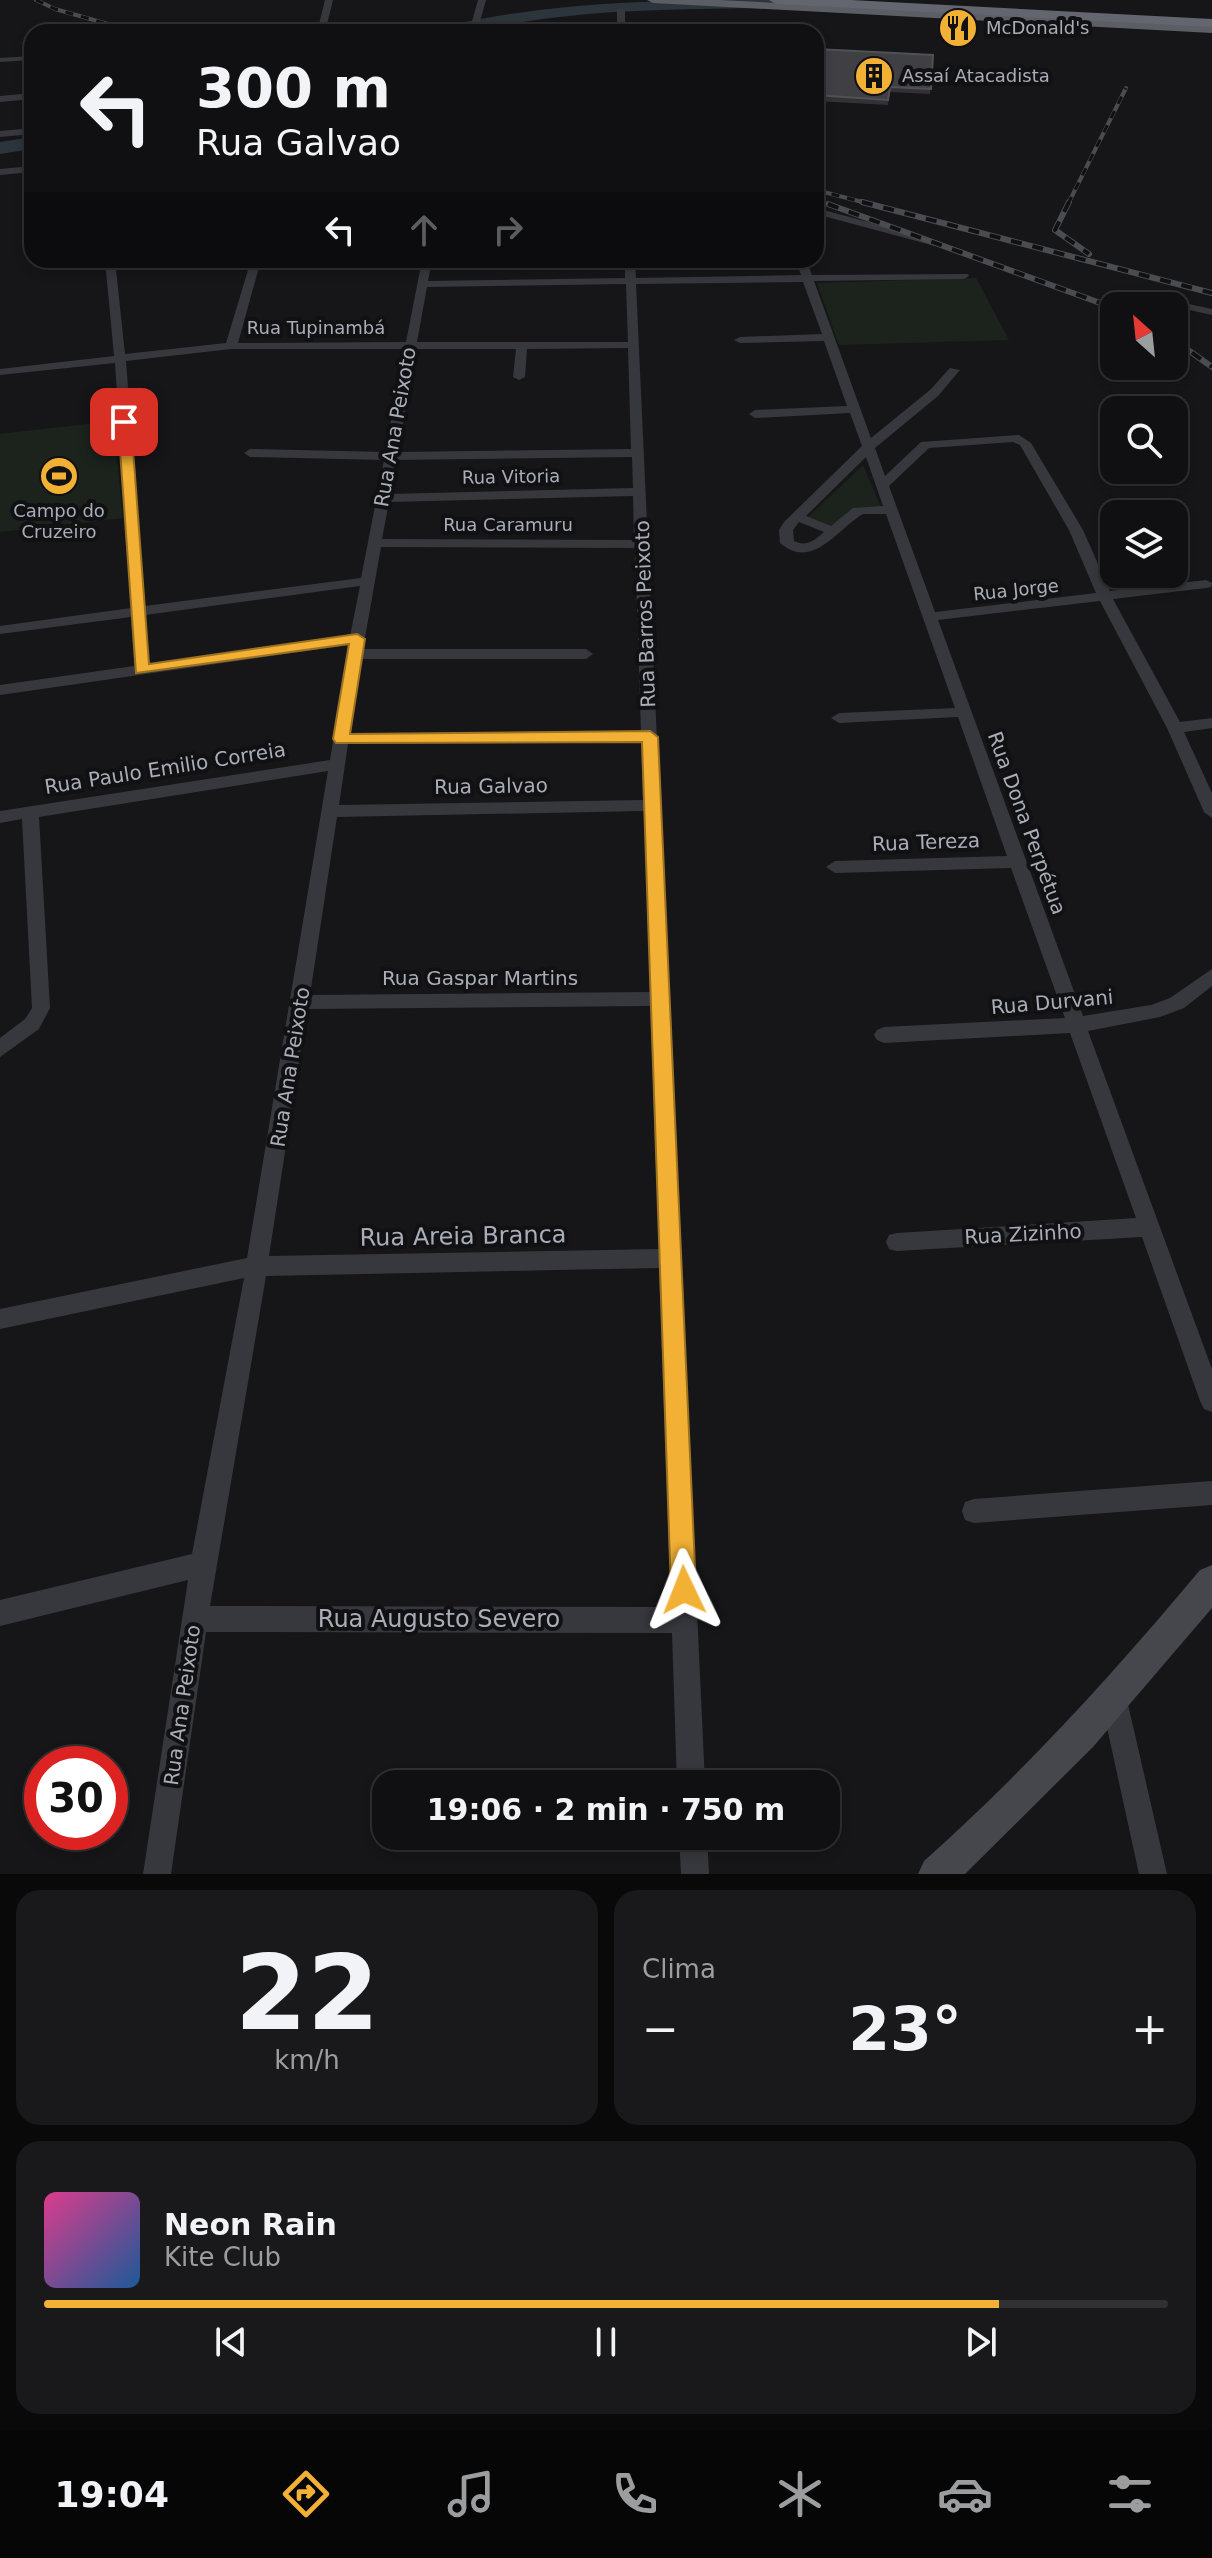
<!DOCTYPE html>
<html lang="pt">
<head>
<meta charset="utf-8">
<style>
	:root { --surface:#101012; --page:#19191b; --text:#f1f3f6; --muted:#9c9d9f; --line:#303032; --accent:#f2b134 }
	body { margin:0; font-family:"DejaVu Sans",sans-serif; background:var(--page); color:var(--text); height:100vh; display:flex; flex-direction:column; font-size:30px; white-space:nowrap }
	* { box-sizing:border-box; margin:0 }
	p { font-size:26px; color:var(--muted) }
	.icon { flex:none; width:44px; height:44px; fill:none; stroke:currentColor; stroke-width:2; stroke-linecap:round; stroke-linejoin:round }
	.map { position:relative; height:1874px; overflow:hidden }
	.sheet { display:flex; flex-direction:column; gap:16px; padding:16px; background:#09090a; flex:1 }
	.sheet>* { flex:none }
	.guide { position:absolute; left:24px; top:24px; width:800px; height:244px; border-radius:24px; box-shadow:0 4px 12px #0003,0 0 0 2px var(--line); background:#101012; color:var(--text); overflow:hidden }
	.needle { width:52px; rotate:333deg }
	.controls { position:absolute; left:1100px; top:292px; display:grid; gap:16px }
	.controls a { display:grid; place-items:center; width:88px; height:88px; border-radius:16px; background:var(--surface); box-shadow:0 4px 12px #0003,0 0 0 2px var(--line); font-size:40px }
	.speed { position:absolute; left:24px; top:1746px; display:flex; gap:16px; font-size:40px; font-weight:700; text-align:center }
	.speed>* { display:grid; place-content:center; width:104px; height:104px; border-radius:50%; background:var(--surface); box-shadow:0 4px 12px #0003,0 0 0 2px var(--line); line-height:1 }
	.speed .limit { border:12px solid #d22; background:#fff; color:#111 }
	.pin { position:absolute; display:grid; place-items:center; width:68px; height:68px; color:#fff; margin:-34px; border-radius:16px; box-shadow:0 4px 12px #0006 }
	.me { position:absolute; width:88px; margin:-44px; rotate:358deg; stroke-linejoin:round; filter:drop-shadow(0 0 6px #0008) }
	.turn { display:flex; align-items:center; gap:28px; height:168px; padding:0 40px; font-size:36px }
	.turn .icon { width:104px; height:104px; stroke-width:2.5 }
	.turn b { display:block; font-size:56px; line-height:68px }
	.lanes { display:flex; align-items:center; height:76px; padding:0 40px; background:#0003; justify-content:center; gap:40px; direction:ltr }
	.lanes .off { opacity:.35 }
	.big { font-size:60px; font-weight:700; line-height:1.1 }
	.sheet .card { flex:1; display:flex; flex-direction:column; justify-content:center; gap:12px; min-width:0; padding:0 28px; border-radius:24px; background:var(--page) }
	.sheet .dial { align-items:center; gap:0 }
	.dial b { font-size:104px; line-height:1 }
	.song { display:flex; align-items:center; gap:24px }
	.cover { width:96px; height:96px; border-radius:12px; background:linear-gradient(135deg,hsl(330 70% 55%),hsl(210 70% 35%)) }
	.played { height:8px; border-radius:4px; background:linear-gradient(90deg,var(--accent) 85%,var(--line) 85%) }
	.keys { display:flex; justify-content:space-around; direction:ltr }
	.heat { display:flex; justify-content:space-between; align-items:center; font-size:44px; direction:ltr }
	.sheet .tiles { flex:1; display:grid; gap:16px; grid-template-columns:1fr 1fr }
	.card:last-child { grid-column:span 2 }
	.trip { position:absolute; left:372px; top:1770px; width:468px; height:80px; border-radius:24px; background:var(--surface); box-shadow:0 4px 12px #0003,0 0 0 2px var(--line); font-weight:700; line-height:80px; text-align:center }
	.menu { display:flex; height:128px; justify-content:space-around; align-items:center; background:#060607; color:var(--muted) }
	.menu .icon { width:56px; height:56px }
	.menu .active { color:var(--accent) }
	.menu b { font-size:36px; color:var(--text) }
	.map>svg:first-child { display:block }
	.green { fill:#1c231d }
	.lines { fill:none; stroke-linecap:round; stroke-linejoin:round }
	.river { fill:#2c353c; fill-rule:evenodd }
	.minor { fill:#37383d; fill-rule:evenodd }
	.secondary { fill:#45474d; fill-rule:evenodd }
	.trunk { fill:#5b5e65; fill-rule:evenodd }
	.motorway { fill:#63666e; fill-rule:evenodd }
	.rail-far1-casing { stroke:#4a4c52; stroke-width:4 }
	.rail-casing { stroke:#4a4c52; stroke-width:6 }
	.rail-far1 { stroke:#111113; stroke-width:3; stroke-dasharray:8; stroke-linecap:butt }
	.rail { stroke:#111113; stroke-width:4; stroke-dasharray:11; stroke-linecap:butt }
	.wall { fill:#323236 }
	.building { fill:#3f3f44; stroke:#4f5156; stroke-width:2 }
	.route { fill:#f2b134; stroke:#9d7322; stroke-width:2 }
	.labels { text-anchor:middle; stroke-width:8; stroke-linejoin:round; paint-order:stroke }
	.far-poi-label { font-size:18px; fill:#a8adb8; stroke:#111113; text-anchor:start }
	.far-street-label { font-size:18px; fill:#a8adb8; stroke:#111113 }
	.street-label { font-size:20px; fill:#a8adb8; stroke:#111113 }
	.near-street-label { font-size:24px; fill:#a8adb8; stroke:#111113 }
</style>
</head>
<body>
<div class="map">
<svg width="1212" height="1874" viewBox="0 0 1212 1874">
	<rect width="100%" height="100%" fill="#161618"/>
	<!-- green -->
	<g class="green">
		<polygon points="976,278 1009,340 839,345 817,283"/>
		<polygon points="113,421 123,518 0,532 0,434"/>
		<polygon points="863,465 881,507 860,508 828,527 808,517"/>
	</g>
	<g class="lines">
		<!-- river -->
		<g class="river">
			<path d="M786,0l-18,8c-69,1 -139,1 -208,9 -43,4 -84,15 -127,15l2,-3c115,-29 233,-29 351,-29z"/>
			<polygon points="32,137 32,149 0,154 0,142"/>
		</g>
		<!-- minor -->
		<g class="minor">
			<polygon points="325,0 333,0 325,32 317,32"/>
			<polygon points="478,0 486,0 477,32 469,32"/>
			<polygon points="621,8 625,10 625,32 617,32 617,10"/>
			<polygon points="32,56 32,60 0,62 0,58"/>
			<polygon points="32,93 32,99 0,102 0,96"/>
			<polygon points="32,128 32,134 0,137 0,131"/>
			<polygon points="32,166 32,172 0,175 0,169"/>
			<polygon points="816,208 939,241 940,243 935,246 816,214"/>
			<path d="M105,260h10l10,94 101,-11 25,-83h10l-23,83 168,-1 16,-82h10l-4,21 197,-3v-18h10l1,18 165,-3 -5,-15h10l6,15 156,-1 1,2 -5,3 -150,2 57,157 59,-48 20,-22 10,2 -22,26 -63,52 10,28 36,-34 98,-7 12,8 52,87 27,61 96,-11 6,3 -1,4 -5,1 -93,11 67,123 32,-4v10l-28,4 28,61v25l-8,-6 -37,-84 -67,-127 -162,19 145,396 68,-11 19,-7 42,-29v17l-28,22 -24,9 -72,14 124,338v43l-8,-3 -4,-8 -58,-164 -245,14 -8,-2 -3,-7 3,-7 8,-2 239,-15 -66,-185 -186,10 -7,-3 -3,-5 3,-5 7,-3 181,-9 -54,-150 -176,5 -9,-6 9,-6 172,-5 -49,-139 -119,6 -8,-5 8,-5 116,-5 -69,-194h-23c-26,15 -50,57 -83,29l-1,-13 5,-8 78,-76 -12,-33 -95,5 -6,-4 6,-4 92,-4 -23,-65 -84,2 -6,-3 6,-3 82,-3 -19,-52 -167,2 69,1500h-28l-5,-151 -466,-1 -35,242h-28l45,-294 -188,46v-26l192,-46 52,-276 -244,51v-20l247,-51 81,-487 -289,46 11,191 -11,21 -39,28v-19l25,-19 7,-11 -10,-189 -22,4v-12l330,-51 19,-115 -349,50v-10l134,-19 -3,-49 -131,17v-8l131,-18 -16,-245 -115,12v-6l114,-13zM626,284l2,58h-211l10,-55zM628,348l3,101 -233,3 18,-103h100l-3,28 6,3 6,-3 2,-28zM231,349h174l-20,103 -135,-3 -6,4 6,4 134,3 -23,118 -216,28 -19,-245zM1013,442l7,3 49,85 27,63 -161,19 -46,-126 40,-38zM632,457l1,31 -243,6 6,-34zM866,457l17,49 -30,2 -22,18 -25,-10zM633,496l1,44 -252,-1 7,-37zM799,522l25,10c-10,9 -18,15 -30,9l-1,-11zM381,547l254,1 6,184 -291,2 11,-75h225l7,-5 -7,-5h-223zM360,586l-10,50 -201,28 -4,-49zM641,742l2,58 -304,5 9,-61zM644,811l6,181 -340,3 27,-178zM650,1006l9,243 -390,7 38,-247zM659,1268l12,339 -461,-1 56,-330z"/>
			<polygon points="1184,303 1212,309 1212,315 1180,308 1180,304"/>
			<polygon points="1212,1481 1212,1505 974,1523 965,1520 962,1511 965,1502 974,1499"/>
			<polygon points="1114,1687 1123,1691 1127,1700 1167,1874 1139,1874 1101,1700 1105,1691"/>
			<polygon points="679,1836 707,1836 709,1874 681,1874"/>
		</g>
		<!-- secondary -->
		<path class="secondary" d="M1212,1565v43l-119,139 -128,127h-47l6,-13c100,-89 190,-188 276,-291z"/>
		<!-- trunk -->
		<polygon class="trunk" points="647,0 720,0 1212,25 1212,33 653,3"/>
		<!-- motorway -->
		<polygon class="motorway" points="769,0 851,0 1212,19 1212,27 776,4"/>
		<!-- rail-far1 casing -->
		<g class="rail-far1-casing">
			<g id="rail-far1">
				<polyline points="36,0 55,9 136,32"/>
				<polyline points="816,190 870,204"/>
				<polyline points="1068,204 1126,88"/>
			</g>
		</g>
		<!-- rail casing -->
		<g class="rail-casing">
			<g id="rail">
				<polyline points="862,202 1212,293"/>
				<polyline points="1069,202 1055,230 1089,254"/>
				<polyline points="828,204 1114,308"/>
				<polyline points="1174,340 1212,367"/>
			</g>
		</g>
		<!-- rail-far1 -->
		<use href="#rail-far1" class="rail-far1"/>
		<!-- rail -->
		<use href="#rail" class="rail"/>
	</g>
	<!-- wall -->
	<polygon class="wall" points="816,49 933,55 930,94 890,92 888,105 816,101"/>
	<!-- building -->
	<polygon class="building" points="816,49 933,55 931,89 890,87 888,100 816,95"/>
	<!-- route -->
	<polygon class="route" points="124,418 131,422 149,664 357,634 365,639 350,734 650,731 658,737 696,1590 693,1599 684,1602 675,1599 671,1590 642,742 336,743 333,739 349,644 136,673 118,422"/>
	<!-- icons -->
	<defs>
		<g id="restaurant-disc" transform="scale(2)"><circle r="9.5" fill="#f2b134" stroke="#111113"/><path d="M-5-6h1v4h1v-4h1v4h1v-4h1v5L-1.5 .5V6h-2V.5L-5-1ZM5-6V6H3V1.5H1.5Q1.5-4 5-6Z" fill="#111"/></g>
		<g id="building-disc" transform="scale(2)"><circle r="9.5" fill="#f2b134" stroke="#111113"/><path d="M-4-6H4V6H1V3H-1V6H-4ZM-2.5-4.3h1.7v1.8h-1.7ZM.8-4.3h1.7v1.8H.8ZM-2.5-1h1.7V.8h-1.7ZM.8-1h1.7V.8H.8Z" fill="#111"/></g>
		<g id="stadium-disc" transform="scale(2)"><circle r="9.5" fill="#f2b134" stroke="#111113"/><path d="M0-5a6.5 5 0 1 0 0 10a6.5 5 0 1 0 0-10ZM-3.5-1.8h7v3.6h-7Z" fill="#111"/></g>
	</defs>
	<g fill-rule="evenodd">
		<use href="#restaurant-disc" x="958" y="28"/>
		<use href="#building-disc" x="874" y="76"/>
		<use href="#stadium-disc" x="59" y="476"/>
	</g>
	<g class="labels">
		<!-- far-poi labels -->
		<g class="far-poi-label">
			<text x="986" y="34">McDonald's</text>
			<text x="902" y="82">Assaí Atacadista</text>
			<text x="59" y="517" text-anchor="middle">Campo do<tspan x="59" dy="21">Cruzeiro</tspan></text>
		</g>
		<!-- far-street labels -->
		<g class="far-street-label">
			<text x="316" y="334">Rua Tupinambá</text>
			<text transform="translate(511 477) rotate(-1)" y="6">Rua Vitoria</text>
			<text x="508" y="531">Rua Caramuru</text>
			<text transform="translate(1016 590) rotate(-6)" y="6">Rua Jorge</text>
		</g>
		<!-- street labels -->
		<g class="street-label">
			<text transform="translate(395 427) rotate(-80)" y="7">Rua Ana Peixoto</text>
			<text transform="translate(645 614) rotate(-92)" y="7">Rua Barros Peixoto</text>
			<text transform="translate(165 768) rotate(-9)" y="7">Rua Paulo Emilio Correia</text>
			<text transform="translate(491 786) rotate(-1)" y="7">Rua Galvao</text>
			<text transform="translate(1027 823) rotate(70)" y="7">Rua Dona Perpétua</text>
			<text transform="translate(926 842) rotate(-2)" y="7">Rua Tereza</text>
			<text x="480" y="985">Rua Gaspar Martins</text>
			<text transform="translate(1052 1002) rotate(-5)" y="7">Rua Durvani</text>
			<text transform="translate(290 1067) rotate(-81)" y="7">Rua Ana Peixoto</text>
			<text transform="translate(1023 1234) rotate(-3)" y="7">Rua Zizinho</text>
			<text transform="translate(182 1705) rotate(-82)" y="7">Rua Ana Peixoto</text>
		</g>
		<!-- near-street labels -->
		<g class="near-street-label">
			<text transform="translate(463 1236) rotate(-1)" y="8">Rua Areia Branca</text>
			<text x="439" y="1627">Rua Augusto Severo</text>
		</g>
	</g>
</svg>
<div class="controls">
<a><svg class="needle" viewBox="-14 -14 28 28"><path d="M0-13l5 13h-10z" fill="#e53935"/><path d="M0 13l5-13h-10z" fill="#9c9d9f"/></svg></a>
<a><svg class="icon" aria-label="search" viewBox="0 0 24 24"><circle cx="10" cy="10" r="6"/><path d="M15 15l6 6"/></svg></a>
<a><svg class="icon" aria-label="layers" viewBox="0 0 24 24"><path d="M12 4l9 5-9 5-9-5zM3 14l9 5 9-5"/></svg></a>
</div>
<div class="speed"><div class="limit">30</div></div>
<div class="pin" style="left:124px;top:422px;background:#d93025"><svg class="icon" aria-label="arrive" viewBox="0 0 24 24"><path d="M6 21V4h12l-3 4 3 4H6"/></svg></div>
<svg class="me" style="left:684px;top:1590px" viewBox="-20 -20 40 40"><path d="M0-17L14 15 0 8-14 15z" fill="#f2b134" stroke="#fff" stroke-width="4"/></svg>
<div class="trip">19:06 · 2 min · 750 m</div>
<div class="guide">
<div class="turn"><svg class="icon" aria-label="left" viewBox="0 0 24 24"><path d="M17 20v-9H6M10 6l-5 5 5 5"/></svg><div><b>300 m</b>Rua Galvao</div></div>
<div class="lanes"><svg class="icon" aria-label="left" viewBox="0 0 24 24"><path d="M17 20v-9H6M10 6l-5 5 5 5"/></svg><svg class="icon off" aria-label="ahead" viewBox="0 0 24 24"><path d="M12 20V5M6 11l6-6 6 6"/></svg><svg class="icon off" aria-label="right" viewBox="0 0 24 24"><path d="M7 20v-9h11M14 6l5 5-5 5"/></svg></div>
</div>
</div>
<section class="sheet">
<div class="tiles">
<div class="card dial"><b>22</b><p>km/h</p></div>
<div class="card"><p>Clima</p>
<div class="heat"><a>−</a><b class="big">23°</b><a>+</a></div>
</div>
<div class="card">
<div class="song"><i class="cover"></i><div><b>Neon Rain</b><p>Kite Club</p></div></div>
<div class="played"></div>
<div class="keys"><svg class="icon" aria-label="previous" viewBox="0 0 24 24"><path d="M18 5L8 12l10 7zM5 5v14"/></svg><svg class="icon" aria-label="pause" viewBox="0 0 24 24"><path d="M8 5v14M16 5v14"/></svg><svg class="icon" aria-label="next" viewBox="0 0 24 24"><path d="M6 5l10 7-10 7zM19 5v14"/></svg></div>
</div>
</div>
</section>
<nav class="menu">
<b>19:04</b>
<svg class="icon active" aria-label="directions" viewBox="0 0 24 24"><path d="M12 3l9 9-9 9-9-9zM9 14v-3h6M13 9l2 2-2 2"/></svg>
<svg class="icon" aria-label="music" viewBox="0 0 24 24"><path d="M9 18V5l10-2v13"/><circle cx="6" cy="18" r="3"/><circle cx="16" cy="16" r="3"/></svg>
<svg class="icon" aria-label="phone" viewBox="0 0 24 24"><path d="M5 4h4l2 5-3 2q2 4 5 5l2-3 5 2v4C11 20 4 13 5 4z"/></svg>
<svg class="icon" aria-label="climate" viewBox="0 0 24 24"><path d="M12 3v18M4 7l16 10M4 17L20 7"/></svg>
<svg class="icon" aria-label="car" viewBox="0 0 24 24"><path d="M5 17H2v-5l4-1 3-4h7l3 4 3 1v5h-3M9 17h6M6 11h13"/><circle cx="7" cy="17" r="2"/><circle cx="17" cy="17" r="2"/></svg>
<svg class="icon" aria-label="filters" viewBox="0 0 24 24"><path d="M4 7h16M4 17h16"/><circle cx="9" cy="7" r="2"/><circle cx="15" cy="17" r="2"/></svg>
</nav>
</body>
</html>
